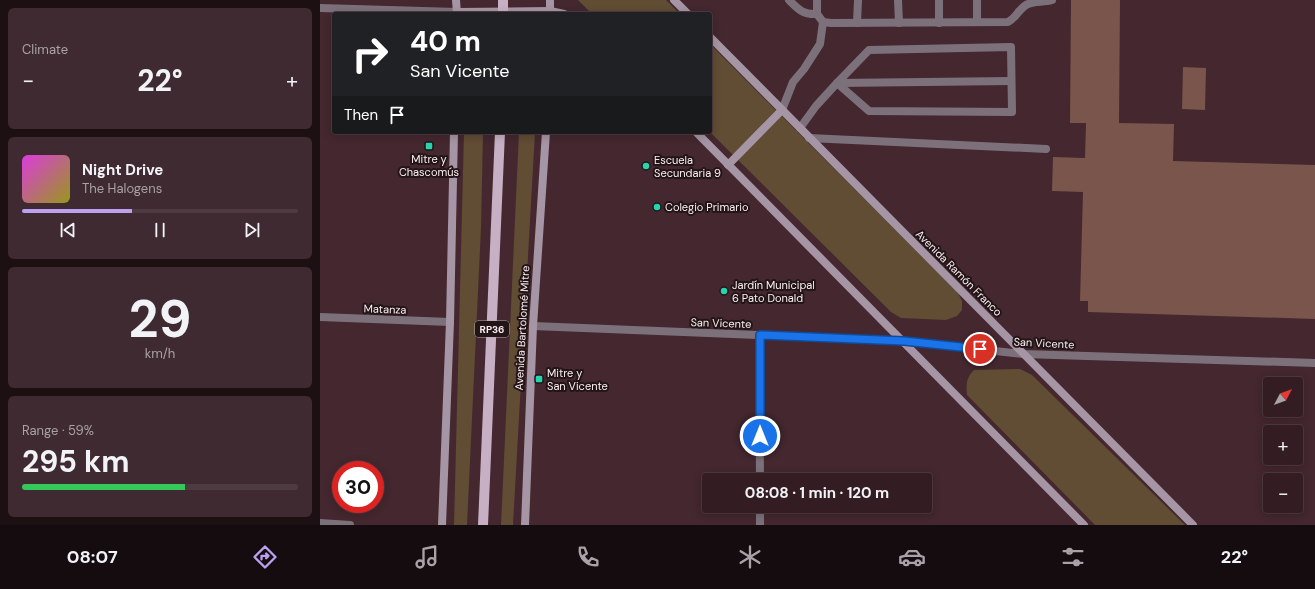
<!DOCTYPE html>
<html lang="en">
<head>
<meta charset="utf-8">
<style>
	:root { --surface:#331d23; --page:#3e2a30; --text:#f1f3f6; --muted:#a9a2a6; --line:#4e3b41; --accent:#bca0f2 }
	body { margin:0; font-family:"DM Sans",sans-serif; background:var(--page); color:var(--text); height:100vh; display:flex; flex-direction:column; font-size:15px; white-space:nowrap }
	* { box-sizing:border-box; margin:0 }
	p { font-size:13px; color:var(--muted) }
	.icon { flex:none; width:22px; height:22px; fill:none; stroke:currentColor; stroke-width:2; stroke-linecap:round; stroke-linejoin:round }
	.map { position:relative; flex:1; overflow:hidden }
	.details { display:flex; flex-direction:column; gap:8px; padding:8px; background:#1c1013; width:320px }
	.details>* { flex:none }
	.guide { position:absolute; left:12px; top:12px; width:380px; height:122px; border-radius:4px; box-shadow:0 2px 10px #0003,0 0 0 1px var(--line); background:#202124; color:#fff; overflow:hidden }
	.needle { width:26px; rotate:49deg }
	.controls { position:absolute; left:943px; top:377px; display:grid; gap:8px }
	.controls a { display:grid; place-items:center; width:40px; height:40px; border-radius:4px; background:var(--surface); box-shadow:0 2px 10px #0003,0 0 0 1px var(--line); font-size:20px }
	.speed { position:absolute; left:12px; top:461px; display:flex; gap:8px; font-size:20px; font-weight:700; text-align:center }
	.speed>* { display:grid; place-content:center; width:52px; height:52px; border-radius:50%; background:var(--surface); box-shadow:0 2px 10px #0003,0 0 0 1px var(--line); line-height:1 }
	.speed .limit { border:6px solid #d22; background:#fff; color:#111 }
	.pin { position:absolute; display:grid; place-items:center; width:34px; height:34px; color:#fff; margin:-17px; border:2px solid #fff; border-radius:50%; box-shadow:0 1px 4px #0007 }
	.me { position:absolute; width:44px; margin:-22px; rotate:0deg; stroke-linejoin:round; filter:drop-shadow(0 0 3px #0008) }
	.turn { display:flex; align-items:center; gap:14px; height:84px; padding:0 12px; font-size:18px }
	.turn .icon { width:52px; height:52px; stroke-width:2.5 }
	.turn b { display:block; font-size:28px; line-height:34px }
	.then { display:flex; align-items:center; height:38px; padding:0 12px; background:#0003; gap:8px; font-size:15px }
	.big { font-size:30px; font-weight:700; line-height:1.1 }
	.details .card { flex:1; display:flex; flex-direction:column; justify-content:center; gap:6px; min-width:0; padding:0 14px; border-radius:6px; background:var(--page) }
	.details .dial { align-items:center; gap:0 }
	.dial b { font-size:52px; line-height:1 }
	.song { display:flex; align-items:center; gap:12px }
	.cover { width:48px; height:48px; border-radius:6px; background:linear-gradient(135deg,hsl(300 70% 55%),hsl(60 70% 35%)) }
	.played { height:4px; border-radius:2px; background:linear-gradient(90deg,var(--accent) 40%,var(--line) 40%) }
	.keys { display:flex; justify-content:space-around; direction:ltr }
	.heat { display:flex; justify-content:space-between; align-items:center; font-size:22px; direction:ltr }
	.charge { height:6px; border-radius:3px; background:linear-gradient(90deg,#34c759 59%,var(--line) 0) }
	.trip { position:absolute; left:382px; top:473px; width:230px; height:40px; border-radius:4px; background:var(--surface); box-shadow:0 2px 10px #0003,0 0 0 1px var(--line); font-weight:700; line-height:40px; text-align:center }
	.tab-bar { display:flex; height:64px; justify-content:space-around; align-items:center; background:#140c0e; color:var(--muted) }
	.tab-bar .icon { width:28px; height:28px }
	.tab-bar .active { color:var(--accent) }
	.tab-bar b { font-size:18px; color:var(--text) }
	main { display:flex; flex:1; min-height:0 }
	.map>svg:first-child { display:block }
	.green { fill:#614c34 }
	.building { fill:#7a554b }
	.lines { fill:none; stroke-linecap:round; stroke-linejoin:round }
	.lane { stroke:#7c717b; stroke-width:8 }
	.street { stroke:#7c717b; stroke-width:8 }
	.secondary { stroke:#a695a4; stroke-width:8 }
	.primary { stroke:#c7b0c4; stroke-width:10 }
	.route-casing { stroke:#114b97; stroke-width:10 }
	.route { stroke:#1a73e8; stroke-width:7 }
	.poi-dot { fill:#25d5ae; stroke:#221518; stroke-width:1.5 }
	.labels { text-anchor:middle; stroke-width:4; stroke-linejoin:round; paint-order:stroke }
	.shield { fill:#221518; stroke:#bbacaf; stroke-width:1 }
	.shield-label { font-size:10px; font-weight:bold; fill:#fdedf0 }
	.poi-label { font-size:11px; fill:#fdedf0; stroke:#221518; text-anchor:start }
	.street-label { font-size:11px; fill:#fdedf0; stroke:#221518 }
</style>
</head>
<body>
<main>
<section class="details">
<div class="card"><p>Climate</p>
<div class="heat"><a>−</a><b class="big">22°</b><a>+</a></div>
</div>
<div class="card">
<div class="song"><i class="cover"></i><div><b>Night Drive</b><p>The Halogens</p></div></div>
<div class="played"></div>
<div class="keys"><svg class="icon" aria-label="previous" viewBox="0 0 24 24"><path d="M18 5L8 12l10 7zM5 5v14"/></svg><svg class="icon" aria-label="pause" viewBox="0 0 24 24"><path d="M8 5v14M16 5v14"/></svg><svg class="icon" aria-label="next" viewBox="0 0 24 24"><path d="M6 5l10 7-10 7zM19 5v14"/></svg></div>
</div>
<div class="card dial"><b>29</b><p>km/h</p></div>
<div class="card"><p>Range · 59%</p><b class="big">295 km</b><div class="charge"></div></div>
</section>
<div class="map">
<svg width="995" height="525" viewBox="0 0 995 525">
	<rect width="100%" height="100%" fill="#44272f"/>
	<!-- green -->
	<g class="green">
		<polygon points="258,0 346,0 360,14 272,14"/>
		<polygon points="390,44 638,293 642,301 642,310 637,316 626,320 581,318 571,312 390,132"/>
		<polygon points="144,132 163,132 161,228 147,525 134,525"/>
		<polygon points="199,132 215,132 193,525 181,525"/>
		<path d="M700,369l12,6 153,150h-90l-128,-130c-1,-11 -1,-17 7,-25z"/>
	</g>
	<!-- building -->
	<g class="building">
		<polygon points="751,0 800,0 799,123 854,124 853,161 995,165 995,319 768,312 768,301 760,301 763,192 732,191 733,157 765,158 766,123 750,123"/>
		<polygon points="863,67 886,68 885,110 862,109"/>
	</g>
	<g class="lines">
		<!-- lane -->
		<g class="lane">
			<path d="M469,0c9,9 14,15 28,14"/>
			<path d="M497,0v14l6,8 8,1 177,-1c8,-4 10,-12 18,-17 8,-5 17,-2 26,-5"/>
			<polyline points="578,0 579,23"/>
			<polyline points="619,0 619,23"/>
			<polyline points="657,0 657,22"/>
			<polyline points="537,23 538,0"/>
			<polygon points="691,47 692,112 549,111 517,83 549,50"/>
			<polyline points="462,110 473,82 484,69 500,44 503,22"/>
			<polyline points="480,128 496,106 517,83 691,81"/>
			<polyline points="489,138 726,149"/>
		</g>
		<!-- street -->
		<g class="street">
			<polyline points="0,8 137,12"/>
			<polyline points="0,317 130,322"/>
			<polyline points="213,326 584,341 703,354 995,363"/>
			<polyline points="439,335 440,480"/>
			<polyline points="440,506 440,525"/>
			<polyline points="0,523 30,525"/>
		</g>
		<!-- secondary -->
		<g class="secondary">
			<polyline points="136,0 137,14"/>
			<polyline points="354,0 368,14"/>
			<polyline points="137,12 230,11 244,14"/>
			<polyline points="230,14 230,0"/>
			<polyline points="390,37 873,525"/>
			<polyline points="376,132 764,525"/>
			<polyline points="408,165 462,110"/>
			<polyline points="122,525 130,322 134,132"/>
			<polyline points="205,525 213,326 226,132"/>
		</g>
		<!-- primary -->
		<g class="primary">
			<polyline points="183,0 183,14"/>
			<polyline points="163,525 180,132"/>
		</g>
	</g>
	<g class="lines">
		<!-- route casing -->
		<g class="route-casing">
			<polyline id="route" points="440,436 440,335 584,341 660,349"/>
		</g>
		<!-- route -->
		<use href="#route" class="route"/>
	</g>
	<!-- markers -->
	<g class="poi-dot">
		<rect x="105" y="142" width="8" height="8" rx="2"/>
		<circle cx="326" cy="166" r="4"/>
		<circle cx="337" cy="207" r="4"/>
		<circle cx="404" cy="291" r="4"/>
		<rect x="215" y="375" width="8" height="8" rx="2"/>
	</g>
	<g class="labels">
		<!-- shield labels -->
		<rect class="shield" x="155" y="321" width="34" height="16" rx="3"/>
		<g class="shield-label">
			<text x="172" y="333">RP36</text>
		</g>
		<!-- poi labels -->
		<g class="poi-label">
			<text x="109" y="163" text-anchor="middle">Mitre y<tspan x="109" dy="13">Chascomús</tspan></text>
			<text x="334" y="164">Escuela<tspan x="334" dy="13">Secundaria 9</tspan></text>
			<text x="345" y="211">Colegio Primario</text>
			<text x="412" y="289">Jardín Municipal<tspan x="412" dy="13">6 Pato Donald</tspan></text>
			<text x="227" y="377">Mitre y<tspan x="227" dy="13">San Vicente</tspan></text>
		</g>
		<!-- street labels -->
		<g class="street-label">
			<text transform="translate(639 273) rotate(45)" y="4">Avenida Ramón Franco</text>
			<text transform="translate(65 309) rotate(2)" y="4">Matanza</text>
			<text transform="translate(401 323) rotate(2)" y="4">San Vicente</text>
			<text transform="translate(202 328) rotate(-87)" y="4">Avenida Bartolomé Mitre</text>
			<text transform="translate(724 343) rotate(3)" y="4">San Vicente</text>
		</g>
	</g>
</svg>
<div class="controls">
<a><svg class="needle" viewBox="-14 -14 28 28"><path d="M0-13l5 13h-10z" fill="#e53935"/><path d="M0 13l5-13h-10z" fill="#a9a2a6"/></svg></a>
<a>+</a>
<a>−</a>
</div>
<div class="speed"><div class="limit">30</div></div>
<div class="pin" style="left:660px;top:349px;background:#d93025"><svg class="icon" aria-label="arrive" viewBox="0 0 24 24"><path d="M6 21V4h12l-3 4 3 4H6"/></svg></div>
<svg class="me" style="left:440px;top:436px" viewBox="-20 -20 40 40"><circle r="17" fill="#1a73e8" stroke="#fff" stroke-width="3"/><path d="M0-11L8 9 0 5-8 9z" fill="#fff"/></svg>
<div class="trip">08:08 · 1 min · 120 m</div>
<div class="guide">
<div class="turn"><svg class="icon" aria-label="right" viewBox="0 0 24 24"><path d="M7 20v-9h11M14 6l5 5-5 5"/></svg><div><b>40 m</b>San Vicente</div></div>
<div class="then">Then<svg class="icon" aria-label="arrive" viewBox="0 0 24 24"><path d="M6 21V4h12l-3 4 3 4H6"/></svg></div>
</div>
</div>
</main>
<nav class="tab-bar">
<b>08:07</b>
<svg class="icon active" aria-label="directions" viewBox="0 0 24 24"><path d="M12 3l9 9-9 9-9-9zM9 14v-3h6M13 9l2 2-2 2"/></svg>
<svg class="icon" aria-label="music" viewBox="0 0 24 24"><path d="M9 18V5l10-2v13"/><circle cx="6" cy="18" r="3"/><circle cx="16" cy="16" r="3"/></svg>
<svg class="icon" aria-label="phone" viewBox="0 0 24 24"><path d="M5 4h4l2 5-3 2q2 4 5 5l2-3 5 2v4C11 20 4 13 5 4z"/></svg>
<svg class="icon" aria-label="climate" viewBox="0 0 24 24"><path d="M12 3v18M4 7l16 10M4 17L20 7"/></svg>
<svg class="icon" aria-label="car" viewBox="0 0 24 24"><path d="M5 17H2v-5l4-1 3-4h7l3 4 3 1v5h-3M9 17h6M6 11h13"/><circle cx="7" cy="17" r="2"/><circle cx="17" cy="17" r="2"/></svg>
<svg class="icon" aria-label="filters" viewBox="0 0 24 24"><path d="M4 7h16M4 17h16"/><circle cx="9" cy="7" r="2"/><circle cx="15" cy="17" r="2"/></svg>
<b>22°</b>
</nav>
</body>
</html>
